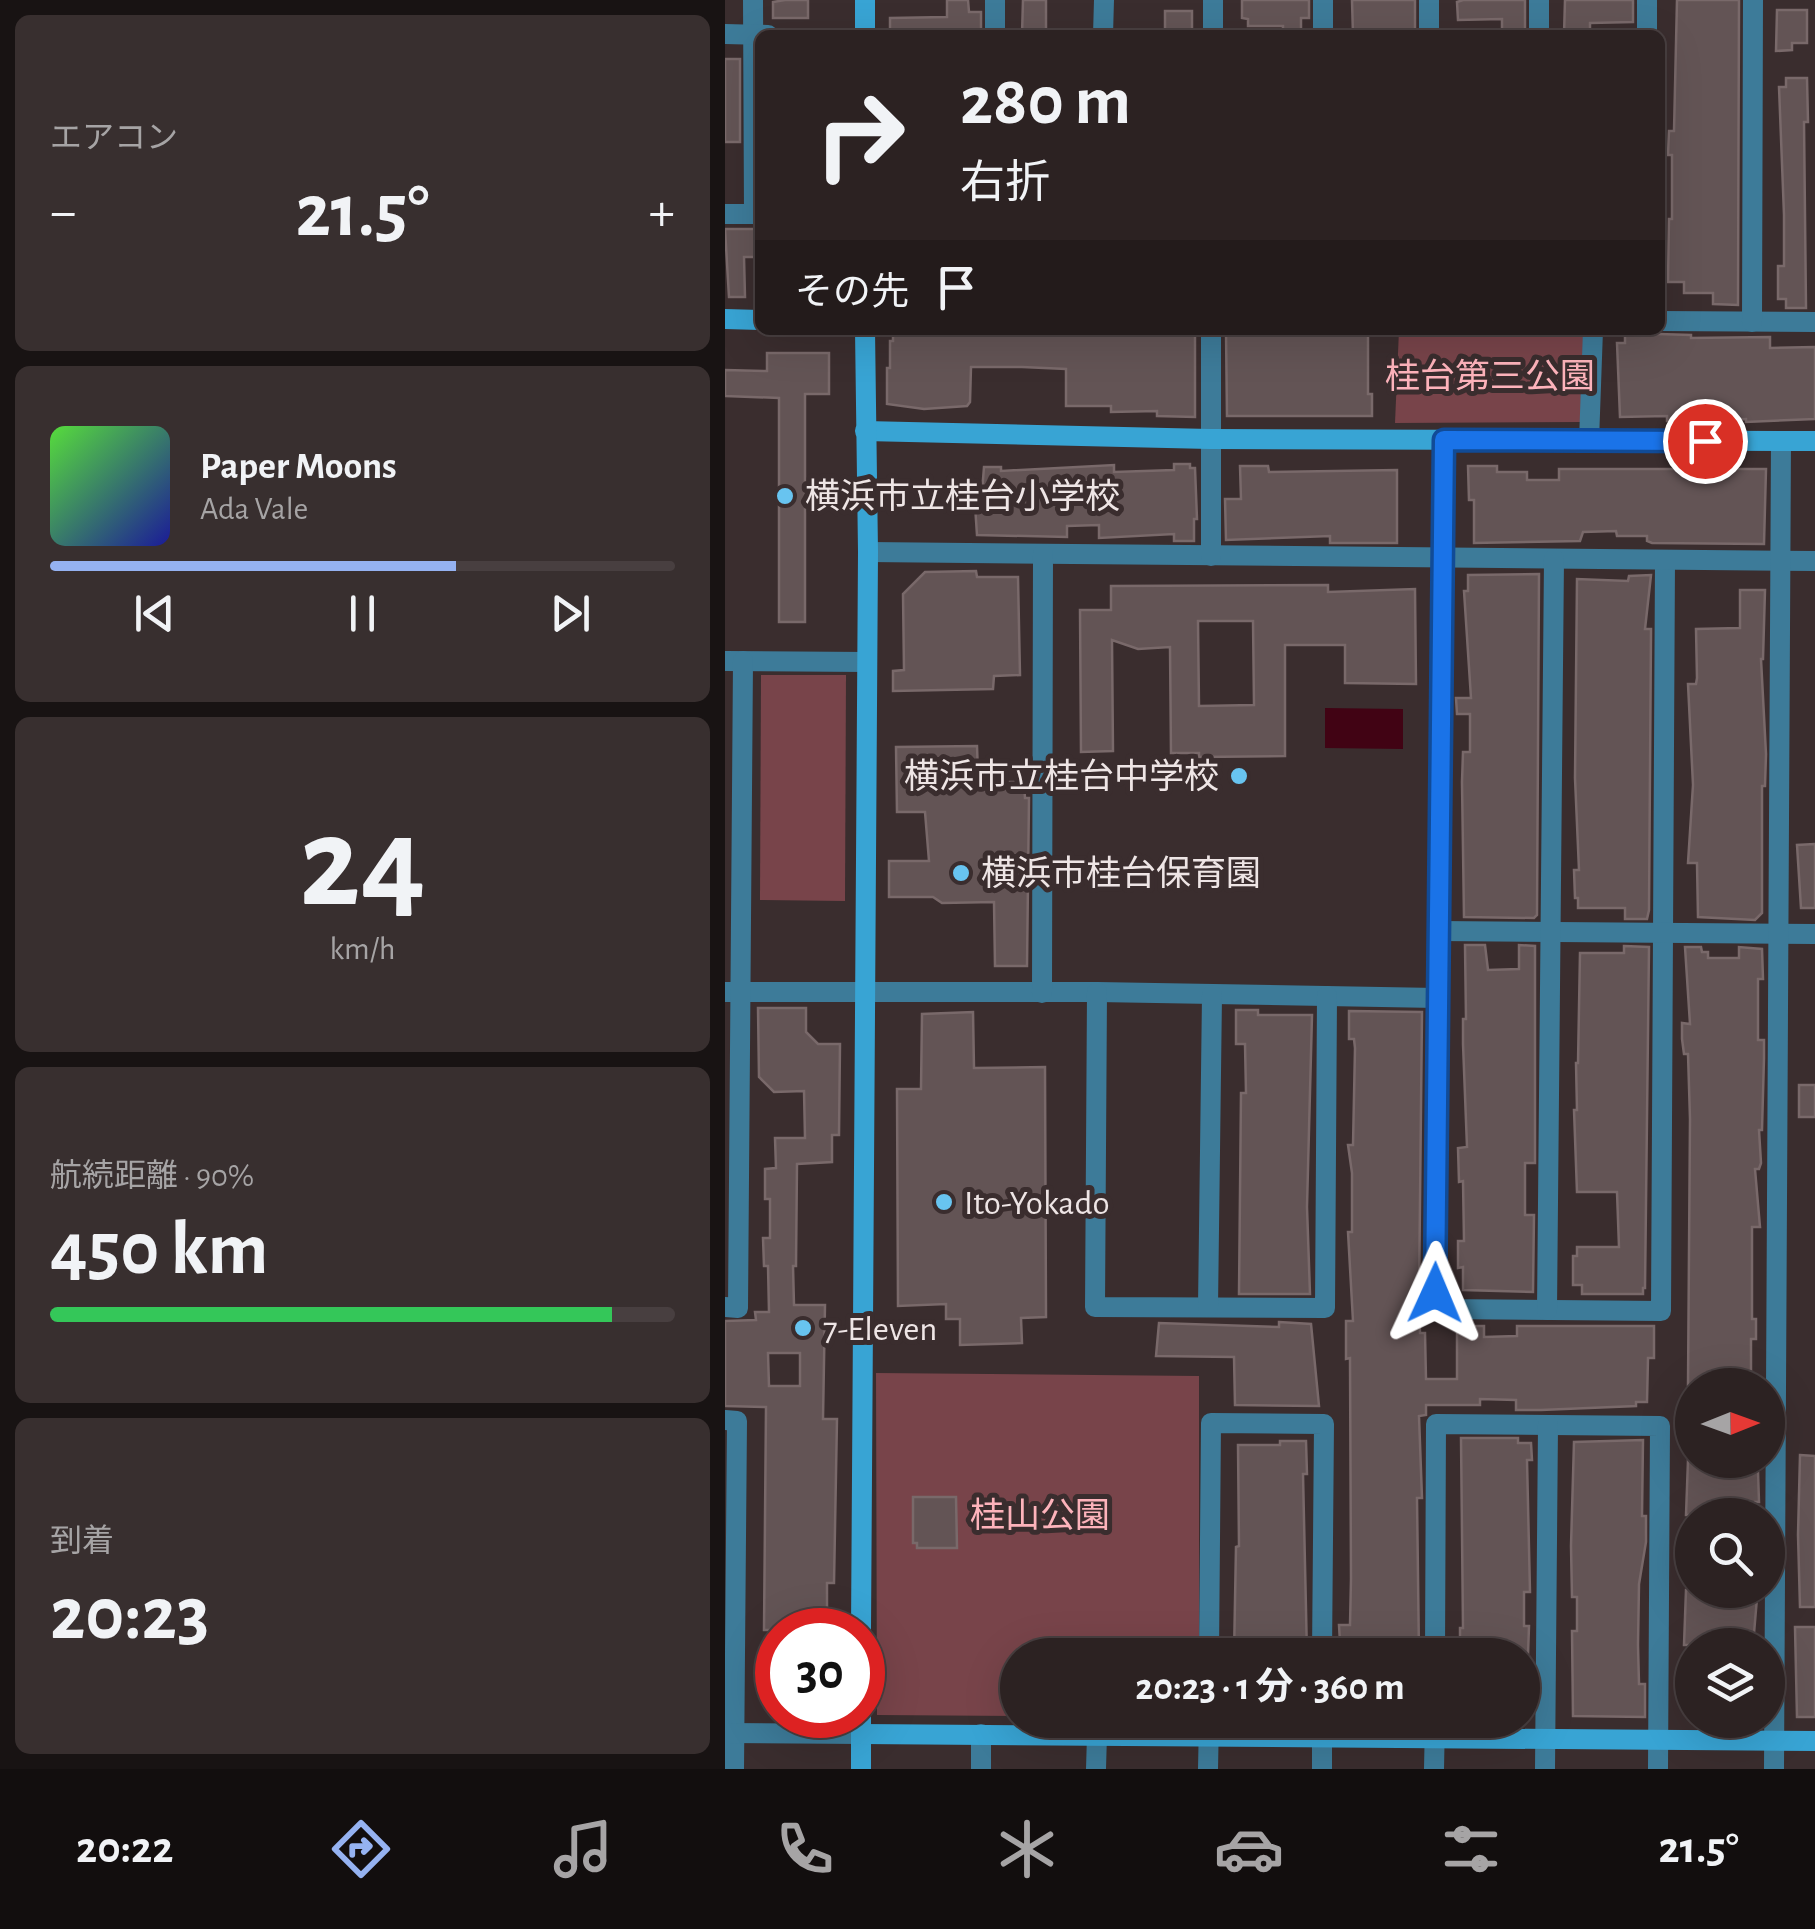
<!DOCTYPE html>
<html lang="ja">
<head>
<meta charset="utf-8">
<style>
	:root { --surface:#2c2222; --page:#382f2f; --text:#f1f3f6; --muted:#a6a4a5; --line:#483f40; --accent:#95b2f1 }
	body { margin:0; font-family:"Alegreya Sans","Noto Sans JP",sans-serif; background:var(--page); color:var(--text); height:100vh; display:flex; flex-direction:column; font-size:38px; white-space:nowrap }
	* { box-sizing:border-box; margin:0 }
	p { font-size:32px; color:var(--muted) }
	.icon { flex:none; width:55px; height:55px; fill:none; stroke:currentColor; stroke-width:2; stroke-linecap:round; stroke-linejoin:round }
	.map { position:relative; flex:1; overflow:hidden }
	.sheet { display:flex; flex-direction:column; gap:15px; padding:15px; background:#181313; width:725px }
	.sheet>* { flex:none }
	.banner { position:absolute; left:30px; top:30px; width:910px; height:305px; border-radius:15px; box-shadow:0 10px 40px #0002,0 0 0 2px var(--line); background:#2c2222; color:var(--text); overflow:hidden }
	.needle { width:65px; rotate:89deg }
	.fabs { position:absolute; left:950px; top:1368px; display:grid; gap:20px }
	.fabs a { display:grid; place-items:center; width:110px; height:110px; border-radius:50%; background:var(--surface); box-shadow:0 10px 40px #0002,0 0 0 2px var(--line); font-size:50px }
	.speed { position:absolute; left:30px; top:1608px; display:flex; gap:20px; font-size:50px; font-weight:700; text-align:center }
	.speed>* { display:grid; place-content:center; width:130px; height:130px; border-radius:50%; background:var(--surface); box-shadow:0 10px 40px #0002,0 0 0 2px var(--line); line-height:1 }
	.speed .limit { border:15px solid #d22; background:#fff; color:#111 }
	.pin { position:absolute; display:grid; place-items:center; width:85px; height:85px; color:#fff; margin:-42px; border:5px solid #fff; border-radius:50%; box-shadow:0 2px 10px #0007 }
	.me { position:absolute; width:110px; margin:-55px; rotate:1deg; stroke-linejoin:round; filter:drop-shadow(0 0 8px #0008) }
	.turn { display:flex; align-items:center; gap:35px; height:210px; padding:0 40px; font-size:45px }
	.turn .icon { width:130px; height:130px; stroke-width:2.5 }
	.turn b { display:block; font-size:70px; line-height:85px }
	.then { display:flex; align-items:center; height:95px; padding:0 40px; background:#0003; gap:20px; font-size:38px }
	.big { font-size:75px; font-weight:700; line-height:1.1 }
	.sheet .card { flex:1; display:flex; flex-direction:column; justify-content:center; gap:15px; min-width:0; padding:0 35px; border-radius:15px; background:var(--page) }
	.sheet .dial { align-items:center; gap:0 }
	.dial b { font-size:130px; line-height:1 }
	.song { display:flex; align-items:center; gap:30px }
	.cover { width:120px; height:120px; border-radius:15px; background:linear-gradient(135deg,hsl(110 70% 55%),hsl(240 70% 35%)) }
	.played { height:10px; border-radius:5px; background:linear-gradient(90deg,var(--accent) 65%,var(--line) 65%) }
	.keys { display:flex; justify-content:space-around; direction:ltr }
	.heat { display:flex; justify-content:space-between; align-items:center; font-size:55px; direction:ltr }
	.charge { height:15px; border-radius:8px; background:linear-gradient(90deg,#34c759 90%,var(--line) 0) }
	.trip { position:absolute; left:275px; top:1638px; width:540px; height:100px; border-radius:50px; background:var(--surface); box-shadow:0 10px 40px #0002,0 0 0 2px var(--line); font-weight:700; line-height:100px; text-align:center }
	.menu { display:flex; height:160px; justify-content:space-around; align-items:center; background:#120e0e; color:var(--muted) }
	.menu .icon { width:70px; height:70px }
	.menu .on { color:var(--accent) }
	.menu b { font-size:45px; color:var(--text) }
	main { display:flex; flex:1; min-height:0 }
	.map>svg:first-child { display:block }
	.green { fill:#78444a }
	.water { fill:#410314 }
	.building { fill:#635455; stroke:#79696a; stroke-width:2.5; fill-rule:evenodd }
	.lines { fill:none; stroke-linecap:round; stroke-linejoin:round }
	.street { stroke:#3d7b99; stroke-width:20 }
	.secondary { stroke:#38a4d4; stroke-width:20 }
	.route-casing { stroke:#114b97; stroke-width:25 }
	.route { stroke:#1a73e8; stroke-width:18 }
	.poi-dot { fill:#68c4f0; stroke:#3a2d2e; stroke-width:4 }
	.labels { text-anchor:middle; stroke-width:10; stroke-linejoin:round; paint-order:stroke }
	.park-label { font-size:35px; fill:#fdb3bb; stroke:#3a2d2e }
	.poi-label { font-size:35px; fill:#eee5e5; stroke:#3a2d2e; text-anchor:start }
</style>
</head>
<body>
<main>
<section class="sheet">
<div class="card"><p>エアコン</p>
<div class="heat"><a>−</a><b class="big">21.5°</b><a>+</a></div>
</div>
<div class="card">
<div class="song"><i class="cover"></i><div><b>Paper Moons</b><p>Ada Vale</p></div></div>
<div class="played"></div>
<div class="keys"><svg class="icon" aria-label="previous" viewBox="0 0 24 24"><path d="M18 5L8 12l10 7zM5 5v14"/></svg><svg class="icon" aria-label="pause" viewBox="0 0 24 24"><path d="M8 5v14M16 5v14"/></svg><svg class="icon" aria-label="next" viewBox="0 0 24 24"><path d="M6 5l10 7-10 7zM19 5v14"/></svg></div>
</div>
<div class="card dial"><b>24</b><p>km/h</p></div>
<div class="card"><p>航続距離 · 90%</p><b class="big">450 km</b><div class="charge"></div></div>
<div class="card"><p>到着</p><b class="big">20:23</b></div>
</section>
<div class="map">
<svg width="1090" height="1769" viewBox="0 0 1090 1769">
	<rect width="100%" height="100%" fill="#3a2d2e"/>
	<!-- green -->
	<g class="green">
		<polygon points="674,330 860,330 857,422 670,423"/>
		<polygon points="36,675 121,675 120,901 35,900"/>
		<polygon points="151,1373 474,1376 474,1655 292,1655 292,1716 152,1715"/>
	</g>
	<!-- water -->
	<polygon class="water" points="600,708 678,709 678,749 600,748"/>
	<!-- building -->
	<g class="building">
		<polygon points="60,0 83,0 83,18 48,18 48,2"/>
		<polygon points="222,0 243,0 244,12 256,12 256,35 165,35 165,18 222,17"/>
		<polygon points="298,0 321,0 321,35 297,35"/>
		<polygon points="517,0 584,0 584,18 576,18 576,35 558,35 558,26 523,26 523,19 517,18"/>
		<polygon points="627,0 690,0 690,35 628,35"/>
		<polygon points="738,0 800,0 800,35 777,35 777,19 733,20 732,2"/>
		<polygon points="840,0 908,0 908,22 865,23 865,35 839,35"/>
		<polygon points="952,0 1014,0 1013,305 988,304 988,293 959,293 959,282 943,282 944,219 947,219 947,155 943,155 944,131 949,131"/>
		<polygon points="1052,10 1082,10 1082,43 1067,43 1067,50 1051,51"/>
		<rect x="440" y="11" width="27" height="20"/>
		<rect x="0" y="59" width="15" height="83"/>
		<polygon points="1061,78 1082,78 1083,122 1079,122 1081,308 1061,308 1061,299 1053,299 1053,266 1059,266 1059,215 1054,87 1061,87"/>
		<polygon points="0,229 35,229 35,257 19,257 20,297 4,297"/>
		<polygon points="216,330 470,333 470,417 432,416 432,411 386,412 386,406 341,406 341,369 297,367 246,367 245,402 242,406 199,409 162,404 162,368 165,368 165,341 168,341 168,333 216,333"/>
		<polygon points="602,330 643,333 643,394 647,394 647,416 502,416 501,332"/>
		<polygon points="900,333 966,335 966,338 1045,337 1045,348 1090,347 1090,419 1021,422 1021,419 942,421 942,416 895,417 892,343 900,343"/>
		<polygon points="42,353 104,353 104,394 80,394 80,622 54,622 54,398 0,396 0,370 42,371"/>
		<polygon points="449,464 465,464 465,468 470,468 472,519 469,519 469,541 449,541 449,534 374,538 374,525 342,526 342,537 252,535 250,505 256,505 259,467 276,467 276,471 389,465 389,472 449,470"/>
		<polygon points="515,466 543,466 544,472 672,470 672,543 605,543 605,536 501,540 500,499 516,499"/>
		<polygon points="743,466 772,466 772,472 802,472 802,480 834,480 834,469 1041,469 1039,544 927,543 922,541 922,536 892,536 891,531 858,532 855,541 749,543 749,500 744,500"/>
		<polygon points="251,571 252,577 293,577 295,675 269,676 268,689 168,691 168,671 179,670 178,594 200,572"/>
		<polygon points="814,574 812,915 809,918 739,917 737,782 738,752 745,752 745,714 732,714 731,698 746,698 739,591 743,591 743,575"/>
		<polygon points="926,575 920,629 926,629 926,632 924,910 922,919 900,919 900,908 853,908 853,898 850,898 849,870 854,870 850,778 852,579 903,581 904,576"/>
		<path d="M603,585v7l87,-3 1,95 -71,-1v-38h-60v111l-86,1v-4h-28l-1,-106 -32,2 -26,-9 1,111 -32,1 -1,-142h31v-24zM473,621h55l1,84 -55,1z"/>
		<polygon points="1015,590 1040,590 1038,659 1036,659 1041,754 1040,786 1037,786 1037,913 1030,920 973,917 972,863 963,863 968,785 963,684 971,684 972,678 971,629 1015,628"/>
		<polygon points="252,746 253,774 262,774 262,782 299,782 300,798 304,798 302,966 270,966 269,902 217,903 208,897 164,897 164,861 204,861 200,812 172,812 171,747"/>
		<polygon points="1090,844 1090,908 1076,908 1072,845"/>
		<polygon points="740,945 760,945 763,970 794,969 794,945 810,946 810,1163 800,1163 800,1215 809,1215 808,1292 738,1290 738,1267 733,1268 733,1241 739,1241 738,1181 734,1182 733,1148 742,1147 738,1044 738,1019 741,1019"/>
		<polygon points="899,946 924,947 920,1288 918,1288 918,1294 857,1294 857,1285 848,1285 848,1256 852,1256 852,1247 894,1247 892,1192 852,1192 849,1110 852,1110 851,1063 853,1063 855,953 899,953"/>
		<polygon points="960,947 976,947 977,952 983,952 983,958 1014,958 1014,947 1037,949 1038,979 1033,979 1033,1040 1039,1040 1039,1058 1037,1130 1034,1130 1036,1163 1034,1169 1030,1169 1035,1227 1027,1227 1027,1319 1031,1319 1031,1339 1026,1339 1026,1385 963,1385 965,1119 963,1054 959,1054 957,1039 957,1023 965,1024"/>
		<path d="M33,1008h48v24l12,12h22l-1,91h-7v27l-35,2 -1,102h-3l1,39h31l-2,114h14l-3,164h-7v47h-63l2,-223 -41,-1v-85l31,-1 -1,-8h14l-1,-46h-4l-1,-28h7v-39h-5v-30l11,-1 -1,-30h30l-1,-47 -30,1 -15,-15zM43,1353h32v33h-31z"/>
		<polygon points="511,1010 533,1010 533,1015 587,1015 582,1207 585,1294 514,1294 516,1093 521,1093 520,1044 511,1044"/>
		<polygon points="624,1011 697,1012 694,1297 695,1333 700,1333 701,1379 732,1379 732,1326 759,1326 759,1337 792,1336 792,1326 929,1326 929,1358 923,1358 922,1402 911,1402 911,1406 816,1410 791,1410 791,1400 755,1399 755,1405 701,1405 701,1415 694,1416 697,1498 692,1498 694,1655 627,1655 615,1642 614,1625 625,1625 626,1579 625,1358 621,1359 621,1321 628,1321 623,1232 627,1232 627,1173 623,1145 628,1145 630,1048 629,1039 624,1039"/>
		<polygon points="248,1012 249,1068 320,1067 321,1317 296,1318 297,1343 235,1345 235,1319 221,1319 221,1304 173,1306 172,1089 196,1089 197,1014"/>
		<rect x="1074" y="1085" width="16" height="32"/>
		<polygon points="554,1322 586,1324 594,1406 510,1405 509,1357 431,1356 434,1323 554,1327"/>
		<polygon points="736,1438 793,1438 793,1443 806,1443 807,1460 802,1460 805,1592 799,1592 799,1626 804,1626 803,1655 735,1655 735,1628 738,1628"/>
		<polygon points="918,1440 917,1516 921,1516 921,1542 914,1584 913,1645 914,1684 920,1684 920,1717 848,1716 847,1631 852,1631 852,1597 847,1597 846,1546 849,1442"/>
		<polygon points="555,1441 581,1441 582,1474 578,1474 582,1655 509,1655 511,1547 514,1546 513,1445 555,1445"/>
		<polygon points="1075,1455 1090,1456 1090,1607 1075,1607 1073,1535"/>
		<polygon points="963,1460 982,1460 982,1472 1033,1471 1034,1502 1030,1502 1030,1515 961,1515"/>
		<polygon points="188,1497 231,1497 232,1548 192,1548 192,1543 188,1543"/>
		<polygon points="961,1590 988,1590 988,1598 1032,1598 1028,1645 959,1645"/>
		<polygon points="1070,1627 1090,1627 1090,1717 1072,1717"/>
	</g>
	<g class="lines">
		<!-- street -->
		<g class="street">
			<polyline points="28,0 29,214"/>
			<polyline points="704,0 704,35"/>
			<polyline points="0,34 43,35"/>
			<polyline points="270,35 270,0"/>
			<polyline points="378,35 379,0"/>
			<polyline points="488,35 488,0"/>
			<polyline points="598,35 598,0"/>
			<polyline points="814,35 814,0"/>
			<polyline points="922,35 922,0"/>
			<polyline points="0,214 35,214"/>
			<polyline points="935,321 1090,322"/>
			<polyline points="1027,322 1028,0"/>
			<polyline points="719,440 710,1293 715,1309 936,1311 940,560"/>
			<polyline points="864,441 868,330"/>
			<polyline points="143,552 1090,561"/>
			<polyline points="486,556 486,330"/>
			<polyline points="0,661 141,662"/>
			<polyline points="714,931 1090,934"/>
			<polyline points="0,992 372,992 712,998"/>
			<polyline points="372,992 370,1307 600,1308 602,996"/>
			<polyline points="317,993 318,554"/>
			<polyline points="0,1307 13,1308 18,661"/>
			<polyline points="483,1307 487,995"/>
			<polyline points="822,1310 829,559"/>
			<polyline points="0,1420 12,1421 9,1769"/>
			<polyline points="484,1655 486,1423 599,1424 597,1655"/>
			<polyline points="710,1655 711,1424 935,1426 933,1769"/>
			<polyline points="0,1733 136,1734"/>
			<polyline points="256,1769 256,1734"/>
			<polyline points="371,1769 372,1735"/>
			<polyline points="483,1769 484,1720"/>
			<polyline points="597,1769 597,1720"/>
			<polyline points="709,1769 710,1720"/>
			<polyline points="820,1769 823,1425"/>
			<polyline points="1049,1769 1056,441"/>
		</g>
		<!-- secondary -->
		<g class="secondary">
			<polyline points="140,35 140,0"/>
			<polyline points="0,319 35,320"/>
			<polyline points="140,431 485,439 1090,441"/>
			<polyline points="136,1630 143,552 140,330"/>
			<polyline points="136,1715 136,1769"/>
			<polyline points="136,1734 1090,1741"/>
		</g>
	</g>
	<g class="lines">
		<!-- route casing -->
		<g class="route-casing">
			<polyline id="route" points="710,1293 719,440 980,441"/>
		</g>
		<!-- route -->
		<use href="#route" class="route"/>
	</g>
	<!-- markers -->
	<g class="poi-dot">
		<circle cx="60" cy="496" r="10"/>
		<circle cx="514" cy="776" r="10"/>
		<circle cx="236" cy="873" r="10"/>
		<circle cx="219" cy="1202" r="10"/>
		<circle cx="78" cy="1328" r="10"/>
	</g>
	<g class="labels">
		<!-- park labels -->
		<g class="park-label">
			<text x="765" y="388">桂台第三公園</text>
			<text x="315" y="1527">桂山公園</text>
		</g>
		<!-- poi labels -->
		<g class="poi-label">
			<text x="80" y="508">横浜市立桂台小学校</text>
			<text x="494" y="788" text-anchor="end">横浜市立桂台中学校</text>
			<text x="256" y="885">横浜市桂台保育園</text>
			<text x="239" y="1214">Ito-Yokado</text>
			<text x="98" y="1340">7-Eleven</text>
		</g>
	</g>
</svg>
<div class="fabs">
<a><svg class="needle" viewBox="-14 -14 28 28"><path d="M0-13l5 13h-10z" fill="#e53935"/><path d="M0 13l5-13h-10z" fill="#a6a4a5"/></svg></a>
<a><svg class="icon" aria-label="search" viewBox="0 0 24 24"><circle cx="10" cy="10" r="6"/><path d="M15 15l6 6"/></svg></a>
<a><svg class="icon" aria-label="layers" viewBox="0 0 24 24"><path d="M12 4l9 5-9 5-9-5zM3 14l9 5 9-5"/></svg></a>
</div>
<div class="speed"><div class="limit">30</div></div>
<div class="pin" style="left:980px;top:441px;background:#d93025"><svg class="icon" aria-label="arrive" viewBox="0 0 24 24"><path d="M6 21V4h12l-3 4 3 4H6"/></svg></div>
<svg class="me" style="left:710px;top:1293px" viewBox="-20 -20 40 40"><path d="M0-17L14 15 0 8-14 15z" fill="#1a73e8" stroke="#fff" stroke-width="4"/></svg>
<div class="trip">20:23 · 1 分 · 360 m</div>
<div class="banner">
<div class="turn"><svg class="icon" aria-label="right" viewBox="0 0 24 24"><path d="M7 20v-9h11M14 6l5 5-5 5"/></svg><div><b>280 m</b>右折</div></div>
<div class="then">その先<svg class="icon" aria-label="arrive" viewBox="0 0 24 24"><path d="M6 21V4h12l-3 4 3 4H6"/></svg></div>
</div>
</div>
</main>
<nav class="menu">
<b>20:22</b>
<svg class="icon on" aria-label="directions" viewBox="0 0 24 24"><path d="M12 3l9 9-9 9-9-9zM9 14v-3h6M13 9l2 2-2 2"/></svg>
<svg class="icon" aria-label="music" viewBox="0 0 24 24"><path d="M9 18V5l10-2v13"/><circle cx="6" cy="18" r="3"/><circle cx="16" cy="16" r="3"/></svg>
<svg class="icon" aria-label="phone" viewBox="0 0 24 24"><path d="M5 4h4l2 5-3 2q2 4 5 5l2-3 5 2v4C11 20 4 13 5 4z"/></svg>
<svg class="icon" aria-label="climate" viewBox="0 0 24 24"><path d="M12 3v18M4 7l16 10M4 17L20 7"/></svg>
<svg class="icon" aria-label="car" viewBox="0 0 24 24"><path d="M5 17H2v-5l4-1 3-4h7l3 4 3 1v5h-3M9 17h6M6 11h13"/><circle cx="7" cy="17" r="2"/><circle cx="17" cy="17" r="2"/></svg>
<svg class="icon" aria-label="filters" viewBox="0 0 24 24"><path d="M4 7h16M4 17h16"/><circle cx="9" cy="7" r="2"/><circle cx="15" cy="17" r="2"/></svg>
<b>21.5°</b>
</nav>
</body>
</html>
